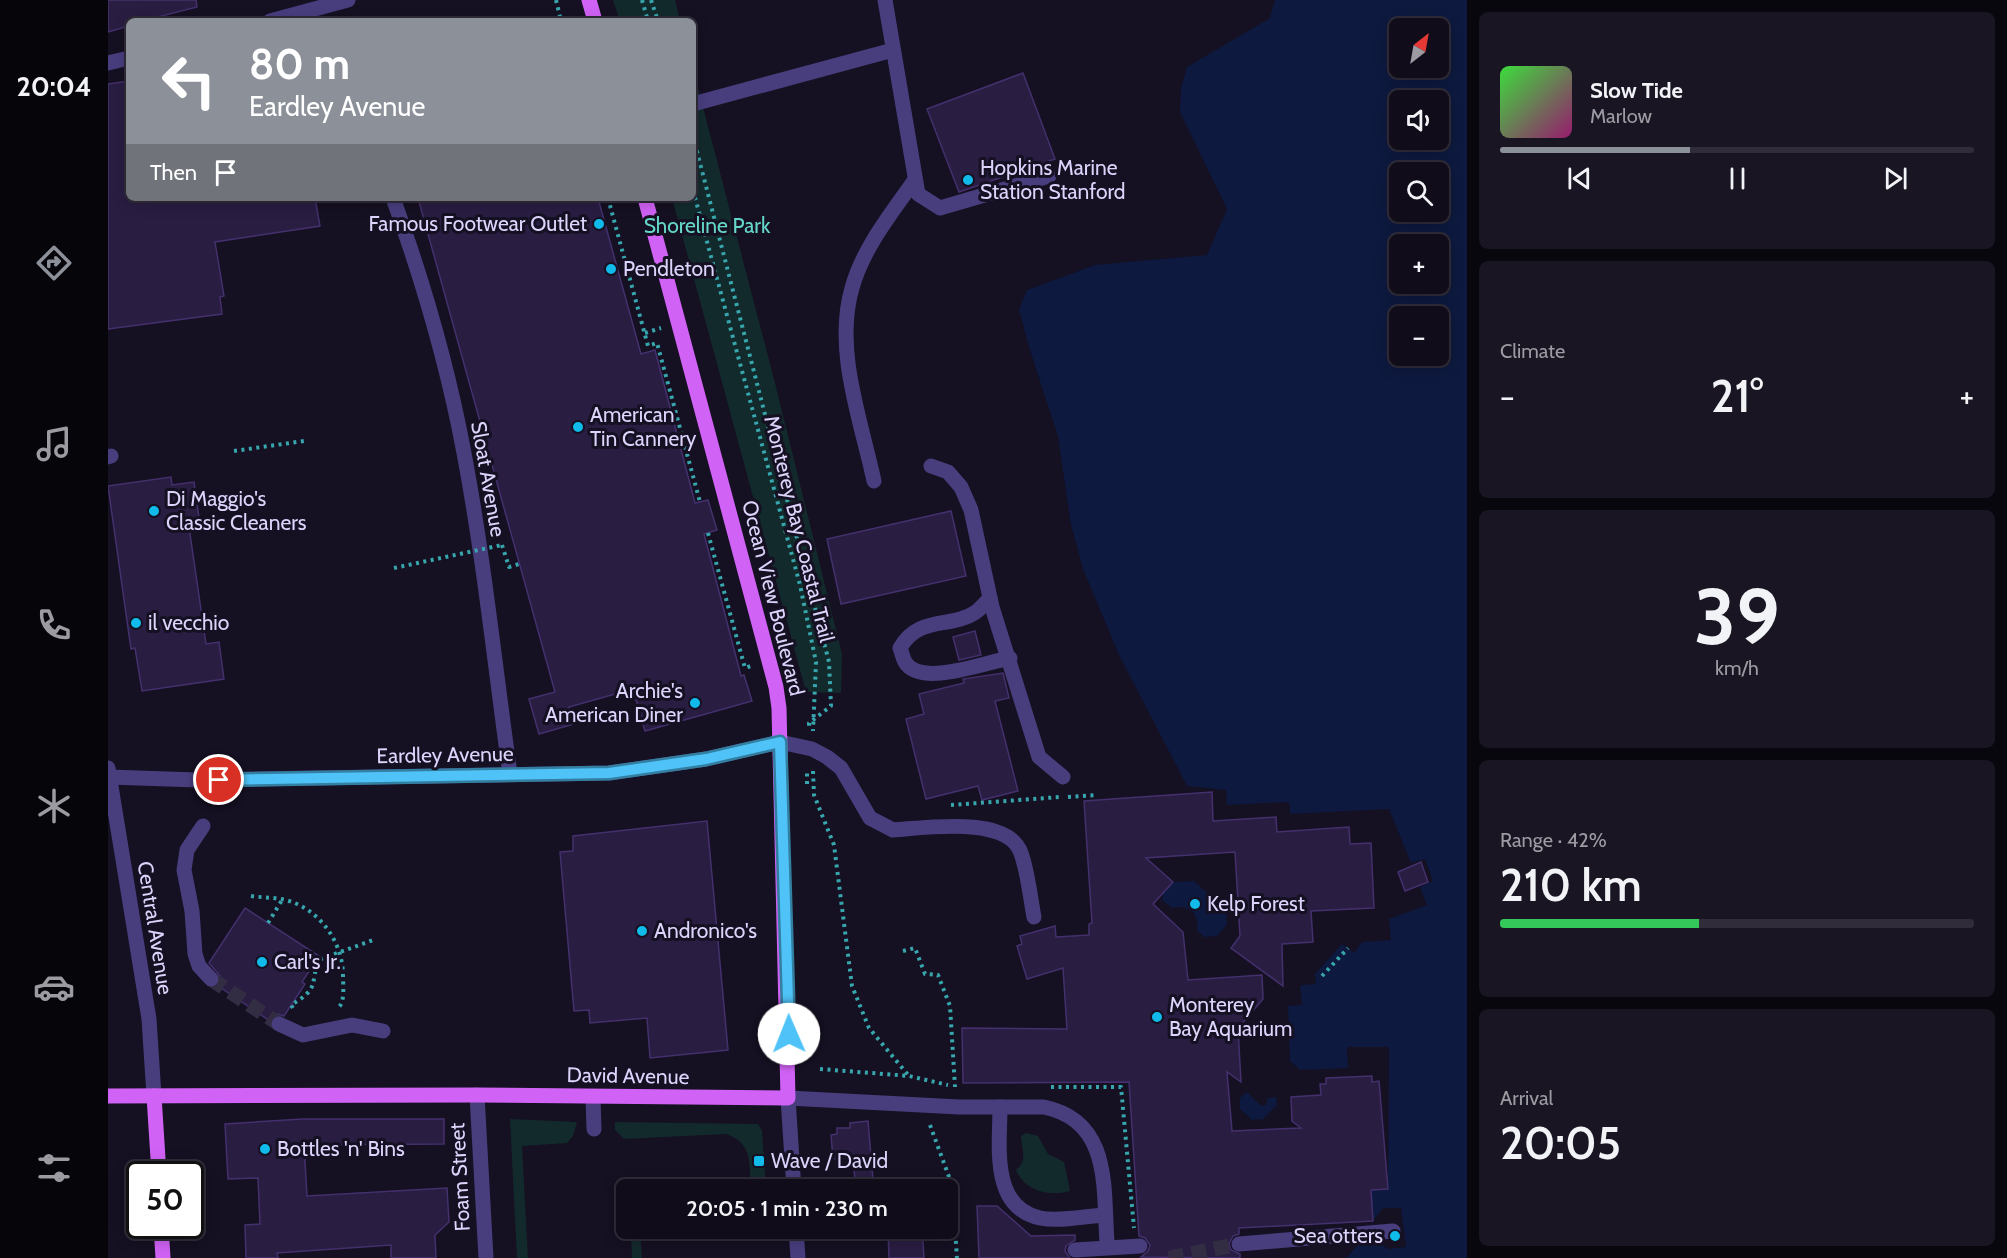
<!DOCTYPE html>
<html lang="en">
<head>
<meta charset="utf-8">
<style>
	:root { --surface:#100c1a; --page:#191523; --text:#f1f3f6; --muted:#9c9ba2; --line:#302c39; --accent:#8c9099 }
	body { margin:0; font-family:Cabin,sans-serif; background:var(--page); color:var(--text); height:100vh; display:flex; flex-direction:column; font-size:22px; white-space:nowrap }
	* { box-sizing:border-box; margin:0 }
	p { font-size:20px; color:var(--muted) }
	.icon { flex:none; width:33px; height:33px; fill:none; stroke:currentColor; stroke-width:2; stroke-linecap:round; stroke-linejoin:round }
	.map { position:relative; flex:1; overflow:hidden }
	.side { display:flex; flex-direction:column; gap:12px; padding:12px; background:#09070e; width:540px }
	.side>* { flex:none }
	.hud { position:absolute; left:18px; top:18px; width:570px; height:183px; border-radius:9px; box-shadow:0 3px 15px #0003,0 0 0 2px var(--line); background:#8c9099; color:#fff; overflow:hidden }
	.needle { width:39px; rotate:31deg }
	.tools { position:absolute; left:1281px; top:18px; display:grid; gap:12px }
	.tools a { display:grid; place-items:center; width:60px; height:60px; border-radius:9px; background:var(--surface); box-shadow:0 3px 15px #0003,0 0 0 2px var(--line); font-size:30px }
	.speed { position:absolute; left:18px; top:1161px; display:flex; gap:12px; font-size:30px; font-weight:700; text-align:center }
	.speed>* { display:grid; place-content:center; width:78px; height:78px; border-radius:50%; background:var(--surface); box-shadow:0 3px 15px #0003,0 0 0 2px var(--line); line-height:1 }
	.speed .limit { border:3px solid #111; border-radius:9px; background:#fff; color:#111 }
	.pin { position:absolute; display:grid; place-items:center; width:51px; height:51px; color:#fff; margin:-26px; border:3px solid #fff; border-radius:50%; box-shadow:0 2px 6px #0007 }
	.me { position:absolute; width:66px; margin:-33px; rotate:359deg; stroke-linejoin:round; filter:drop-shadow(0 0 4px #0008) }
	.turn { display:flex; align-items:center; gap:21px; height:126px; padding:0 24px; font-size:27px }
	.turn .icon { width:78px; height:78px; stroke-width:2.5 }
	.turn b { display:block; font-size:42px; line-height:51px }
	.then { display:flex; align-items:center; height:57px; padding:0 24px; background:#0003; gap:12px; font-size:22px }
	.big { font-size:45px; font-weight:600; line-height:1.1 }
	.side .widget { flex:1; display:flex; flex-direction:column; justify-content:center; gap:9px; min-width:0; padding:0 21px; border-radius:9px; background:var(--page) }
	.side .dial { align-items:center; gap:0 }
	.dial b { font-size:78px; line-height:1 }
	.song { display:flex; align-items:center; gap:18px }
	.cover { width:72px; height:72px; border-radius:9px; background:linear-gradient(135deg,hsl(120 70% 55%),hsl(320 70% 35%)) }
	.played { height:6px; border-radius:3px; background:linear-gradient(90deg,var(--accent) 40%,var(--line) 40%) }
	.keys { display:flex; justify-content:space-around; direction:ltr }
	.heat { display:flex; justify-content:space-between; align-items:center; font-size:33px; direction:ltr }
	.charge { height:9px; border-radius:4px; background:linear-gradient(90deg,#34c759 42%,var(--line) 0) }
	.trip { position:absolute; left:508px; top:1179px; width:342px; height:60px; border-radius:9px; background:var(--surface); box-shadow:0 3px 15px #0003,0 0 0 2px var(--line); font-weight:600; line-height:60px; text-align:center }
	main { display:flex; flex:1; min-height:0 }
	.dock { display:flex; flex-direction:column; width:108px; justify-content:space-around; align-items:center; background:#06050a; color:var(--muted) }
	.dock .icon { width:42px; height:42px }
	.dock .active { color:var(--accent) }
	.dock b { font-size:27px; color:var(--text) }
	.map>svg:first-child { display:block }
	.green { fill:#132a2c }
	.water { fill:#0d193e; fill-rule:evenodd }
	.building { fill:#291d42; stroke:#44306d; stroke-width:1.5 }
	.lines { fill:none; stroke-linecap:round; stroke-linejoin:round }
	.minor-tunnel { stroke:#332d43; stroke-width:15; stroke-dasharray:15 8; stroke-linecap:butt }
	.path { stroke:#37a6ad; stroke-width:4; stroke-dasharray:3 4.5; stroke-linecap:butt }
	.minor { stroke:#483e7e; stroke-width:15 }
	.major { stroke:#d062f5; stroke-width:15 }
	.path-bridge { stroke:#37a6ad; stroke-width:4; stroke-dasharray:3 4.5; stroke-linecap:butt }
	.minor-bridge { stroke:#483e7e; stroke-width:15 }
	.route-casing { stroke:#337fa1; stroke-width:15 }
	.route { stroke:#4fc3f7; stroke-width:10 }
	.poi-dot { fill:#10bbec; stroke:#151022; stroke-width:2 }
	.labels { text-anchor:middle; stroke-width:6; stroke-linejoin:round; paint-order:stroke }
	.poi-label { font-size:21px; fill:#ddd4fc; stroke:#151022; text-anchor:start }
	.park-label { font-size:21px; fill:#65d7c9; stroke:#151022 }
	.street-label { font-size:21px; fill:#ddd4fc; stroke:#151022 }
</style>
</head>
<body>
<main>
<nav class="dock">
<b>20:04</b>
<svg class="icon active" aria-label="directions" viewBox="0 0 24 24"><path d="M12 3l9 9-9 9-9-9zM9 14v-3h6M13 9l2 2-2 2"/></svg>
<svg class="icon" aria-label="music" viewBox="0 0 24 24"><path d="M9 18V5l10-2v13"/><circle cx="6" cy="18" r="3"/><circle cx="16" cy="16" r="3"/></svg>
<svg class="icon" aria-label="phone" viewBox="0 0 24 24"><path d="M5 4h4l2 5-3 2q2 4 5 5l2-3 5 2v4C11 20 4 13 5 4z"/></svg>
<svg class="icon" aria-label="climate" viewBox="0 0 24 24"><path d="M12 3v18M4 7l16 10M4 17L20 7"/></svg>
<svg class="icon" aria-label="car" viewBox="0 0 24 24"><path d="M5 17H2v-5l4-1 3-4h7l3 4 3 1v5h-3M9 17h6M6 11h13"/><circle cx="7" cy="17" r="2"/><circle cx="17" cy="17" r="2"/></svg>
<svg class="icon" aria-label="filters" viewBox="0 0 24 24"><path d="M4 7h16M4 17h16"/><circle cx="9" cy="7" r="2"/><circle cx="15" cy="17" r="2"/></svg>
</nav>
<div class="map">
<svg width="1359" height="1258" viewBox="0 0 1359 1258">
	<rect width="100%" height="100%" fill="#151022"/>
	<!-- green -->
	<g class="green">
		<polygon points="505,0 567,0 572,21 512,21"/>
		<polygon points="585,69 667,383 734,654 733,693 698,692 564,198 585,198"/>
		<polygon points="402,1119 469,1122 465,1136 459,1143 414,1146 420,1258 409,1258"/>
		<path d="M507,1122l143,2 4,7 4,58h-16c0,-24 3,-46 -24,-55l-102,5 -9,-9z"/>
		<path d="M918,1133l12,3 10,18 16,8 6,29c-21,6 -45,0 -54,-21 12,-9 6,-19 5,-34z"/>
		<polygon points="519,1212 519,1228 532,1229 534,1258 524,1258 523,1235 514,1232 508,1225 510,1215"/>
	</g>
	<!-- water -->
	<g class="water">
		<path d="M1167,0h192v1258h-121l16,-17 18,2 8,6 18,-2 -5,-39h-18l-10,13 -2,-31 17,-1 1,-142h-42l1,21 -48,2 -10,-9 -2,-55 14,-1 -2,-20 16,-1 -1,-10 27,-30 12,9 8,-11 29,-2 -2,-21 38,-14 -7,-18 13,-6 -8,-22 -14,4 -22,-54 -99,5 -1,-12 -62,3 -1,-15 -39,-4 -68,-131 -36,-86 -12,-44 -13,-89 -30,-92 -9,-35 8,-19 68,-25 112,-10 20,-46 -47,-97 1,-24 6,-21 83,-49zM1292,28h38v40h-38zM1292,100h38v40h-38zM1292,172h38v40h-38zM1292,244h38v40h-38zM1292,316h38v40h-38z"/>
		<path d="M1086,881l32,29 1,15 -10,11 -13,1 -7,-7c2,-18 -8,-25 -25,-22l-10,-8 2,-12 2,2 7,-8z"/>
		<polygon points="1139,1092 1153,1106 1159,1104 1159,1098 1168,1097 1169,1105 1155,1119 1144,1120 1132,1109 1132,1098"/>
	</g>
	<!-- building -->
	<g class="building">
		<polygon points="0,0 88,0 89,7 34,21 21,21 21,26 0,32"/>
		<polygon points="915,73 947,159 851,192 819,109"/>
		<polygon points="21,81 21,198 207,198 212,226 107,242 116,296 112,297 114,314 0,329 0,84"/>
		<polygon points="310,198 490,198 533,354 547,350 587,503 600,500 609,530 596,534 633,676 636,675 644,701 537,731 525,689 461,707 466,724 431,734 421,699 447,692"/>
		<polygon points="63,477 64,485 86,482 92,525 81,527 98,644 111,642 116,679 34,691 27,648 23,649 0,486"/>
		<polygon points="843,511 858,576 733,604 719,539"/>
		<polygon points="867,631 873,655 851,660 845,637"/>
		<polygon points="895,673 901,698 887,701 910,791 874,800 870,786 818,799 798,719 816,714 811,694 856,683 855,679"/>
		<polygon points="1104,792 1105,821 1168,817 1169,832 1241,827 1242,844 1263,843 1266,908 1203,911 1205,942 1174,944 1175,986 1123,948 1132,936 1127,852 1038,858 1065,882 1045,904 1075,932 1080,980 1154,975 1155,999 1130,1028 1133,1082 1119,1072 1124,1131 1193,1128 1184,1121 1183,1097 1213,1095 1212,1084 1218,1084 1218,1078 1264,1076 1264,1082 1271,1081 1280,1189 1263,1190 1265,1221 1131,1228 1131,1234 1125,1236 1121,1244 1123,1250 1132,1254 1132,1258 1033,1257 1040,1251 1042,1245 1037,1238 1031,1236 1021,1082 855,1083 854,1028 959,1029 955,968 919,979 909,946 914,944 912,936 947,926 948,937 981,935 981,924 984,923 976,801"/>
		<polygon points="599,821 620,1050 542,1058 539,1018 482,1023 481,1010 466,1011 452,852 465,851 465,836"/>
		<polygon points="1313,862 1320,882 1297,891 1290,872"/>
		<polygon points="137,908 211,956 194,982 197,984 176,1016 170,1014 162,1021 110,986 112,976 101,963"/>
		<polygon points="194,1119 336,1119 336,1144 196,1145 199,1196 339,1188 341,1222 327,1235 328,1258 283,1258 283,1245 169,1253 170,1258 138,1258 137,1225 152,1224 150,1178 120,1179 117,1124"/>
		<polygon points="760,1121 765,1179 747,1180 745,1157 725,1159 723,1135 729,1134 729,1128 742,1128 742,1123"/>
		<polygon points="869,1206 889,1206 923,1236 967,1235 967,1240 958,1246 957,1251 962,1258 871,1258"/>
		<polygon points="780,1228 814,1228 816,1258 781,1258"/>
	</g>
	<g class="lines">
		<!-- minor-tunnel -->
		<g class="minor-tunnel">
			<polyline points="103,979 171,1024"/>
			<polyline points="1061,1258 1131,1244"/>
		</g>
		<!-- path -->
		<g class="path">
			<polyline points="448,0 453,21"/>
			<polyline points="534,0 540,21"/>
			<polyline points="543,0 550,21"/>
			<polyline points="585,136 721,662 723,706 701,723 701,728"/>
			<polyline points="585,190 692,585 708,662 705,731"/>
			<polyline points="500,198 540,346 549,343 592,502"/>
			<polyline points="537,333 553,328"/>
			<polyline points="126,451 196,441"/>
			<polyline points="600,533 637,668 643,666"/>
			<polyline points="394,545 401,567 411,564"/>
			<polyline points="705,771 706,795 726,845 744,986 761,1028 801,1076"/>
			<polyline points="699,784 699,769"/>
			<polyline points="960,797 989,795"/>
			<polyline points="843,805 952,797"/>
			<path d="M143,896c13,2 26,1 38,5 32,10 54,42 54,75 0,9 2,25 -4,31"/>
			<polyline points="160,923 174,900"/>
			<polyline points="795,951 807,948 817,974 830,975 842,1006 847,1087"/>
			<polyline points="1214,976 1240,948"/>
			<path d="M185,1008l-2,-3c33,-19 16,-24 30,-46l55,-20"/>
			<polyline points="712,1069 801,1076 840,1085"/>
			<polyline points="943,1087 1013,1087 1026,1228"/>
			<polyline points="822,1125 844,1185 849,1258"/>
		</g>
		<!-- minor -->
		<g class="minor">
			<polyline points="777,0 810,194 832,208 941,176"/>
			<polyline points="162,21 240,0"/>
			<polyline points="0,63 21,58"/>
			<polyline points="585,104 785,50"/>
			<path d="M285,198c30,83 55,169 71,255 20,106 31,214 46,321"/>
			<polyline points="0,457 3,456"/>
			<polyline points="823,466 840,472 853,487 863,510 884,607 931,757 955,777"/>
			<path d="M766,481c-13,-61 -40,-131 -22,-193 11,-40 39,-74 62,-107"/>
			<path d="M882,598c-5,5 -9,10 -14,14 -25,17 -57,3 -76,36 2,5 3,10 5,14 16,26 81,0 105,-4"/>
			<polyline points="0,768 41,1019 46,1096"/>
			<path d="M0,777l89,3 412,-7 97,-14 74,-17 32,7 15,8 14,11 29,50 23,12c32,-2 115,-15 128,23 7,20 9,43 13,64"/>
			<polyline points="95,826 79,850 76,870 84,911 87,954 91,966 103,979"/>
			<polyline points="171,1024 195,1035 244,1025 275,1031"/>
			<polyline points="369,1095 378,1258"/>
			<polyline points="485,1097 486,1129"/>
			<path d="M892,1107c0,38 -10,100 40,111 19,4 45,-2 65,-3"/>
			<path d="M686,1190l-6,-92 171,9h85c68,14 59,82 63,135"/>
			<polyline points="688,1228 690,1258"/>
			<polyline points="1131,1244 1285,1231"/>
		</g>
		<!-- major -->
		<g class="major">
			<polyline points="481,0 487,21"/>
			<polyline points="0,1096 369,1095 680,1098 671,708 668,687 537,198"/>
			<polyline points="46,1096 51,1174"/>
			<polyline points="53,1226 55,1258"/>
		</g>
		<!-- path-bridge -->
		<polyline class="path-bridge" points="286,568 394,545"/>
		<!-- minor-bridge -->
		<polyline class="minor-bridge" points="967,1250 1032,1246"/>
	</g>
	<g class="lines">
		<!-- route casing -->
		<g class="route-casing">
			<polyline id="route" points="111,780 501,773 598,759 672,742 681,1034"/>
		</g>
		<!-- route -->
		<use href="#route" class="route"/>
	</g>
	<!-- markers -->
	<g class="poi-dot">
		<circle cx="860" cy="180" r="6"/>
		<circle cx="491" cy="224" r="6"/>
		<circle cx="503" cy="269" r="6"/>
		<circle cx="470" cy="427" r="6"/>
		<circle cx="46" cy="511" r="6"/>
		<circle cx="28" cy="623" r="6"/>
		<circle cx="587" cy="703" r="6"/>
		<circle cx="1087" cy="904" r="6"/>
		<circle cx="534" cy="931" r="6"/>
		<circle cx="154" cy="962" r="6"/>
		<circle cx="1049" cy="1017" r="6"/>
		<circle cx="157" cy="1149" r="6"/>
		<rect x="645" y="1155" width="12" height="12" rx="3"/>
		<circle cx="1287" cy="1236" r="6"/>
	</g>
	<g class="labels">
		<!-- poi labels -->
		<g class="poi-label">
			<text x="872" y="175">Hopkins Marine<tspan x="872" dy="24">Station Stanford</tspan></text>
			<text x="479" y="231" text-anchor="end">Famous Footwear Outlet</text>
			<text x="515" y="276">Pendleton</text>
			<text x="482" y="422">American<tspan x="482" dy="24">Tin Cannery</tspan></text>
			<text x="58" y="506">Di Maggio's<tspan x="58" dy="24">Classic Cleaners</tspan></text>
			<text x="40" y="630">il vecchio</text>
			<text x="575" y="698" text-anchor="end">Archie's<tspan x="575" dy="24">American Diner</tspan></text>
			<text x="1099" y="911">Kelp Forest</text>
			<text x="546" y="938">Andronico's</text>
			<text x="166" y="969">Carl's Jr.</text>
			<text x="1061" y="1012">Monterey<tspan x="1061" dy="24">Bay Aquarium</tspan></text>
			<text x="169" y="1156">Bottles 'n' Bins</text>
			<text x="663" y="1168">Wave / David</text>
			<text x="1275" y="1243" text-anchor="end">Sea otters</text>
		</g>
		<!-- park labels -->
		<g class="park-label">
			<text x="599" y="233">Shoreline Park</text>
		</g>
		<!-- street labels -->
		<g class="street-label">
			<text transform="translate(380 479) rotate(80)" y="7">Sloat Avenue</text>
			<text transform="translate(691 529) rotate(76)" y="7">Monterey Bay Coastal Trail</text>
			<text transform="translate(665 598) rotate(76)" y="7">Ocean View Boulevard</text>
			<text transform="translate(337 755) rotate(-1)" y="7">Eardley Avenue</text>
			<text transform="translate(47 928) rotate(81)" y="7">Central Avenue</text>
			<text transform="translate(520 1076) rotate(1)" y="7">David Avenue</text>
			<text transform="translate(352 1177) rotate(-93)" y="7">Foam Street</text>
		</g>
	</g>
</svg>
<div class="tools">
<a><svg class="needle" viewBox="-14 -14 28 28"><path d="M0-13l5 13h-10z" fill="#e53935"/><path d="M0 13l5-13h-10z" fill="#9c9ba2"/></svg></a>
<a><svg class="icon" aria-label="sound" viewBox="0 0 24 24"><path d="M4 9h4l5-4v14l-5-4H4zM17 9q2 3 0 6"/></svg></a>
<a><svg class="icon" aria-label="search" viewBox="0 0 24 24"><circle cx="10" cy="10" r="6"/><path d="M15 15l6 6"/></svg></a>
<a>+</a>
<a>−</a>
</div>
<div class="speed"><div class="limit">50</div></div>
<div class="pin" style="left:111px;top:780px;background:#d93025"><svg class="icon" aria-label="arrive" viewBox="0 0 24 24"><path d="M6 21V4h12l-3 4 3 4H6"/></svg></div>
<svg class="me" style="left:681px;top:1034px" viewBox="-20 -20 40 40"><circle r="19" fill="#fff"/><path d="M0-13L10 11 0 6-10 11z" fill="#4fc3f7"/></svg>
<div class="trip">20:05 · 1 min · 230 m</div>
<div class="hud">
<div class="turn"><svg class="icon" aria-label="left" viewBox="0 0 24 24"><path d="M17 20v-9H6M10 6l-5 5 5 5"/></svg><div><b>80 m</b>Eardley Avenue</div></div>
<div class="then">Then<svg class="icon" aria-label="arrive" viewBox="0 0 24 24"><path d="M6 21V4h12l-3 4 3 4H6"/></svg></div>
</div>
</div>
<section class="side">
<div class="widget">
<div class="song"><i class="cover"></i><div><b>Slow Tide</b><p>Marlow</p></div></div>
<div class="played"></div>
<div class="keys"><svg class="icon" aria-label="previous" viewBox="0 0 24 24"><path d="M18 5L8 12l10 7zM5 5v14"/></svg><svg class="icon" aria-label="pause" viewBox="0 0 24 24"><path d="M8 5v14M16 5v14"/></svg><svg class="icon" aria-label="next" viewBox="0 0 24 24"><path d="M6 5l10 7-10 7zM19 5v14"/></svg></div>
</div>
<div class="widget"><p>Climate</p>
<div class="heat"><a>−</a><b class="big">21°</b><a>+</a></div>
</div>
<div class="widget dial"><b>39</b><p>km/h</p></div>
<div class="widget"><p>Range · 42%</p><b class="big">210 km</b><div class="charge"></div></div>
<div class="widget"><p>Arrival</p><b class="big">20:05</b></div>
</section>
</main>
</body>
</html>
